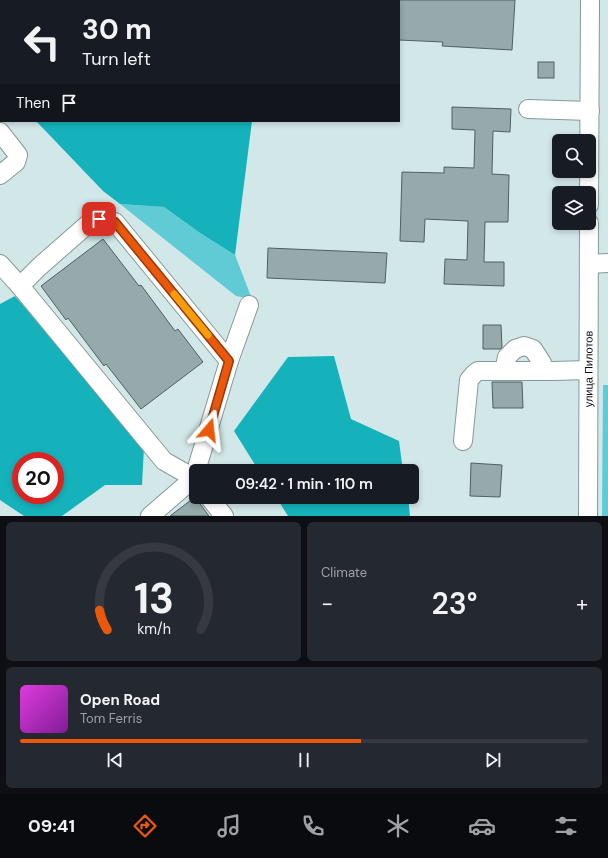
<!DOCTYPE html>
<html lang="en">
<head>
<meta charset="utf-8">
<style>
	:root { --surface:#171b24; --page:#242831; --text:#f1f3f6; --muted:#9ea1a6; --line:#363941; --accent:#ea580c }
	body { margin:0; font-family:"DM Sans",sans-serif; background:var(--page); color:var(--text); height:100vh; display:flex; flex-direction:column; font-size:15px; white-space:nowrap }
	* { box-sizing:border-box; margin:0 }
	p { font-size:13px; color:var(--muted) }
	.icon { flex:none; width:22px; height:22px; fill:none; stroke:currentColor; stroke-width:2; stroke-linecap:round; stroke-linejoin:round }
	.map { position:relative; height:516px; overflow:hidden }
	.panel { display:flex; flex-direction:column; gap:6px; padding:6px; background:#0d0f14; flex:1 }
	.panel>* { flex:none }
	.top-card { position:absolute; left:0px; top:0px; width:400px; height:122px; box-shadow:0 2px 6px #0003; background:#171b24; color:var(--text); overflow:hidden }
	.buttons { position:absolute; left:552px; top:134px; display:grid; gap:8px }
	.buttons a { display:grid; place-items:center; width:44px; height:44px; border-radius:6px; background:var(--surface); box-shadow:0 2px 6px #0003; font-size:20px }
	.speed { position:absolute; left:12px; top:452px; display:flex; gap:8px; font-size:20px; font-weight:700; text-align:center }
	.speed>* { display:grid; place-content:center; width:52px; height:52px; border-radius:50%; background:var(--surface); box-shadow:0 2px 6px #0003; line-height:1 }
	.speed .limit { border:6px solid #d22; background:#fff; color:#111 }
	.pin { position:absolute; display:grid; place-items:center; width:34px; height:34px; color:#fff; margin:-17px; border-radius:8px; box-shadow:0 2px 6px #0006 }
	.me { position:absolute; width:44px; margin:-22px; rotate:17deg; stroke-linejoin:round; filter:drop-shadow(0 0 3px #0008) }
	.turn { display:flex; align-items:center; gap:14px; height:84px; padding:0 16px; font-size:18px }
	.turn .icon { width:52px; height:52px; stroke-width:2.5 }
	.turn b { display:block; font-size:28px; line-height:34px }
	.then { display:flex; align-items:center; height:38px; padding:0 16px; background:#0003; gap:8px; font-size:15px }
	.big { font-size:30px; font-weight:600; line-height:1.1 }
	.panel .card { flex:1; display:flex; flex-direction:column; justify-content:center; gap:6px; min-width:0; padding:0 14px; border-radius:6px; background:var(--page) }
	.panel .dial { align-items:center; gap:0 }
	.dial svg { height:104px; overflow:visible; fill:none; stroke:var(--line); stroke-width:7; stroke-linecap:round; text-anchor:middle }
	.dial text { fill:var(--text); stroke:none }
	.song { display:flex; align-items:center; gap:12px }
	.cover { width:48px; height:48px; border-radius:6px; background:linear-gradient(135deg,hsl(300 70% 55%),hsl(290 70% 35%)) }
	.played { height:4px; border-radius:2px; background:linear-gradient(90deg,var(--accent) 60%,var(--line) 60%) }
	.keys { display:flex; justify-content:space-around; direction:ltr }
	.heat { display:flex; justify-content:space-between; align-items:center; font-size:22px; direction:ltr }
	.panel .tiles { flex:1; display:grid; gap:6px; grid-template-columns:1fr 1fr }
	.card:last-child { grid-column:span 2 }
	.trip { position:absolute; left:189px; top:464px; width:230px; height:40px; border-radius:6px; background:var(--surface); box-shadow:0 2px 6px #0003; font-weight:600; line-height:40px; text-align:center }
	.menu { display:flex; height:64px; justify-content:space-around; align-items:center; background:#090b0e; color:var(--muted) }
	.menu .icon { width:28px; height:28px }
	.menu .on { color:var(--accent) }
	.menu b { font-size:18px; color:var(--text) }
	.map>svg:first-child { display:block }
	.green { fill:#60cbd4 }
	.forest { fill:#16b2bc; fill-rule:evenodd }
	.building { fill:#96a9ab; stroke:#4e6062 }
	.lines { fill:none; stroke-linecap:round; stroke-linejoin:round }
	.minor-casing { stroke:#86999a; stroke-width:20 }
	.minor { stroke:#fff; stroke-width:18 }
	.route-casing { stroke:#983908; stroke-width:10 }
	.route { stroke:#ea580c; stroke-width:7 }
	.slow { stroke:#f59e0b; stroke-width:7 }
	.labels { text-anchor:middle; stroke-width:3; stroke-linejoin:round; paint-order:stroke }
	.street-label { font-size:11px; fill:#091010; stroke:#d2e7e8 }
</style>
</head>
<body>
<div class="map">
<svg width="608" height="516" viewBox="0 0 608 516">
	<rect width="100%" height="100%" fill="#d2e7e8"/>
	<!-- green -->
	<g class="green">
		<polygon points="120,204 164,207 200,233 235,255 252,299 236,296"/>
		<polygon points="603,385 608,385 608,516 602,516"/>
	</g>
	<!-- forest -->
	<g class="forest">
		<polygon points="0,0 287,0 287,1 1,1 1,85 0,84"/>
		<polygon points="36,121 252,121 235,255 200,233 164,207 120,204 103,191"/>
		<path d="M15,296l129,151 -2,38h-37l-43,31h-38l-24,-16v-196zM21,461h34v34h-34z"/>
		<polygon points="334,356 351,419 399,441 403,471 259,471 234,431 288,357"/>
		<polygon points="276,497 408,497 410,516 288,516"/>
	</g>
	<!-- building -->
	<g class="building">
		<polygon points="399,0 515,0 512,50 442,46 443,42 399,40"/>
		<rect x="538" y="62" width="16" height="16"/>
		<polygon points="452,107 511,109 510,132 493,131 492,174 509,175 508,222 485,222 484,262 504,262 504,286 444,284 445,259 467,260 468,221 425,219 424,242 400,241 402,172 444,173 444,167 474,168 475,130 452,129"/>
		<polygon points="103,239 139,286 141,285 175,331 178,329 203,362 141,409 106,364 104,366 68,318 66,320 41,286"/>
		<polygon points="268,248 387,253 385,283 267,278"/>
		<polygon points="483,325 501,325 502,348 500,349 483,349"/>
		<polygon points="492,382 522,382 523,408 493,408"/>
		<polygon points="471,463 502,465 500,497 470,496"/>
		<polygon points="195,497 209,516 170,516"/>
	</g>
	<g class="lines">
		<!-- minor casing -->
		<g class="minor-casing">
			<g id="minor">
				<polyline points="528,109 590,111"/>
				<polyline points="0,132 18,155 16,162 0,175"/>
				<polyline points="589,205 590,0"/>
				<polyline points="0,264 20,286 39,267 88,224 99,219 115,222 229,361"/>
				<polyline points="589,264 608,263"/>
				<polyline points="20,286 164,461 194,478 196,481"/>
				<polyline points="504,371 507,357 515,349 524,346 533,349 542,363 541,371"/>
				<polyline points="463,441 469,380 474,374 478,371 554,371 588,370"/>
				<polyline points="196,471 229,361 249,305"/>
				<polyline points="209,497 224,516"/>
				<polyline points="150,516 194,478 196,472"/>
				<path id="s1" d="M588,516l1,-293"/>
			</g>
		</g>
		<!-- minor -->
		<use href="#minor" class="minor"/>
	</g>
	<g class="lines">
		<!-- route casing -->
		<g class="route-casing">
			<polyline id="route" points="99,219 115,222 229,361 209,430"/>
		</g>
		<!-- route -->
		<use href="#route" class="route"/>
		<!-- slow -->
		<polyline class="slow" points="174,294 208,335"/>
	</g>
	<g class="labels">
		<!-- street labels -->
		<g class="street-label">
			<text dy="4" stroke="none"><textPath href="#s1" startOffset="147">улица Пилотов</textPath></text>
		</g>
	</g>
</svg>
<div class="buttons">
<a><svg class="icon" aria-label="search" viewBox="0 0 24 24"><circle cx="10" cy="10" r="6"/><path d="M15 15l6 6"/></svg></a>
<a><svg class="icon" aria-label="layers" viewBox="0 0 24 24"><path d="M12 4l9 5-9 5-9-5zM3 14l9 5 9-5"/></svg></a>
</div>
<div class="speed"><div class="limit">20</div></div>
<div class="pin" style="left:99px;top:219px;background:#d93025"><svg class="icon" aria-label="arrive" viewBox="0 0 24 24"><path d="M6 21V4h12l-3 4 3 4H6"/></svg></div>
<svg class="me" style="left:209px;top:430px" viewBox="-20 -20 40 40"><path d="M0-17L14 15 0 8-14 15z" fill="#ea580c" stroke="#fff" stroke-width="4"/></svg>
<div class="trip">09:42 · 1 min · 110 m</div>
<div class="top-card">
<div class="turn"><svg class="icon" aria-label="left" viewBox="0 0 24 24"><path d="M17 20v-9H6M10 6l-5 5 5 5"/></svg><div><b>30 m</b>Turn left</div></div>
<div class="then">Then<svg class="icon" aria-label="arrive" viewBox="0 0 24 24"><path d="M6 21V4h12l-3 4 3 4H6"/></svg></div>
</div>
</div>
<section class="panel">
<div class="tiles">
<div class="card dial"><svg viewBox="0 0 100 80">
<path d="M14 69A42 42 0 1 1 86 69"/>
<path d="M14 69A42 42 0 0 1 8 54" stroke="#ea580c"/>
<text x="50" y="56" font-size="32" font-weight="700">13</text>
<text x="50" y="72" font-size="11">km/h</text>
</svg></div>
<div class="card"><p>Climate</p>
<div class="heat"><a>−</a><b class="big">23°</b><a>+</a></div>
</div>
<div class="card">
<div class="song"><i class="cover"></i><div><b>Open Road</b><p>Tom Ferris</p></div></div>
<div class="played"></div>
<div class="keys"><svg class="icon" aria-label="previous" viewBox="0 0 24 24"><path d="M18 5L8 12l10 7zM5 5v14"/></svg><svg class="icon" aria-label="pause" viewBox="0 0 24 24"><path d="M8 5v14M16 5v14"/></svg><svg class="icon" aria-label="next" viewBox="0 0 24 24"><path d="M6 5l10 7-10 7zM19 5v14"/></svg></div>
</div>
</div>
</section>
<nav class="menu">
<b>09:41</b>
<svg class="icon on" aria-label="directions" viewBox="0 0 24 24"><path d="M12 3l9 9-9 9-9-9zM9 14v-3h6M13 9l2 2-2 2"/></svg>
<svg class="icon" aria-label="music" viewBox="0 0 24 24"><path d="M9 18V5l10-2v13"/><circle cx="6" cy="18" r="3"/><circle cx="16" cy="16" r="3"/></svg>
<svg class="icon" aria-label="phone" viewBox="0 0 24 24"><path d="M5 4h4l2 5-3 2q2 4 5 5l2-3 5 2v4C11 20 4 13 5 4z"/></svg>
<svg class="icon" aria-label="climate" viewBox="0 0 24 24"><path d="M12 3v18M4 7l16 10M4 17L20 7"/></svg>
<svg class="icon" aria-label="car" viewBox="0 0 24 24"><path d="M5 17H2v-5l4-1 3-4h7l3 4 3 1v5h-3M9 17h6M6 11h13"/><circle cx="7" cy="17" r="2"/><circle cx="17" cy="17" r="2"/></svg>
<svg class="icon" aria-label="filters" viewBox="0 0 24 24"><path d="M4 7h16M4 17h16"/><circle cx="9" cy="7" r="2"/><circle cx="15" cy="17" r="2"/></svg>
</nav>
</body>
</html>
